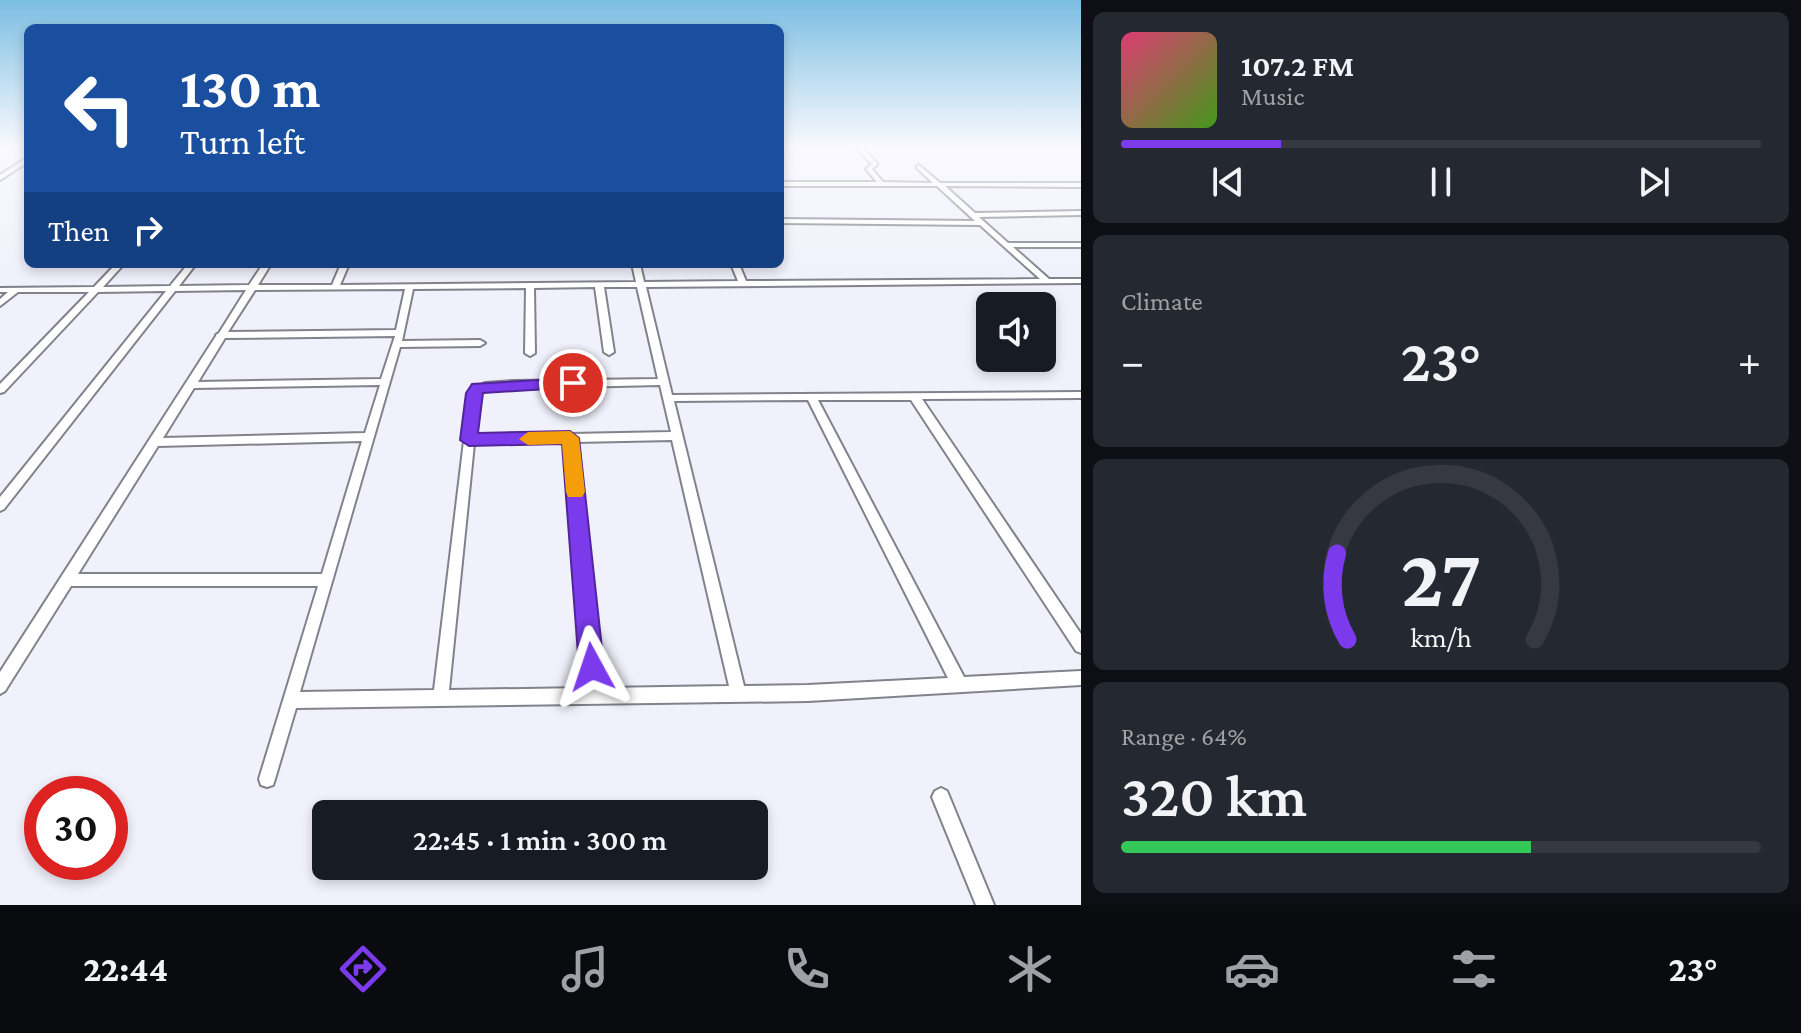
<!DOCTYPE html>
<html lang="en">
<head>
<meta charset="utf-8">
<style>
	:root { --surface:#171b24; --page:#242831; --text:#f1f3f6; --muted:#9ea1a6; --line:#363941; --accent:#7c3aed }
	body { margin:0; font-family:"Crimson Pro",serif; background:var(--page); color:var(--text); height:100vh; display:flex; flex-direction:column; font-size:30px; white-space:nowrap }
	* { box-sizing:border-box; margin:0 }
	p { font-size:26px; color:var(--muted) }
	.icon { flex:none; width:44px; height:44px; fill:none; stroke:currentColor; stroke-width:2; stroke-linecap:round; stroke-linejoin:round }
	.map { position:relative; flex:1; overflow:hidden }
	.details { display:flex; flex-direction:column; gap:12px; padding:12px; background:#0d0f14; width:720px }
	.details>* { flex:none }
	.banner { position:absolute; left:24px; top:24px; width:760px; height:244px; border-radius:12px; box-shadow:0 4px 12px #0003; background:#1a4fa0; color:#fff; overflow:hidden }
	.buttons { position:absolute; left:976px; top:292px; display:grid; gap:16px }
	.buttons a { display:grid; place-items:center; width:80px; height:80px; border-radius:12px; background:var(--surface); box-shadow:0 4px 12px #0003; font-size:40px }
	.speed { position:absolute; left:24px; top:776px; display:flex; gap:16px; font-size:40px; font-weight:700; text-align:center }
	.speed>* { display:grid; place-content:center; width:104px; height:104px; border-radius:50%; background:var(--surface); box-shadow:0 4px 12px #0003; line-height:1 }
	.speed .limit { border:12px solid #d22; background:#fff; color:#111 }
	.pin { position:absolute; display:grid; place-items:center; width:68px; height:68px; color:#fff; margin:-34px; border:4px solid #fff; border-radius:50%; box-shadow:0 2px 8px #0007 }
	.me { position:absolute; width:88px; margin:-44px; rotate:355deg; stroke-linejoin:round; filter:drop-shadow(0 0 6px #0008) }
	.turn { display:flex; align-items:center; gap:28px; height:168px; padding:0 24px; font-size:36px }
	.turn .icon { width:104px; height:104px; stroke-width:2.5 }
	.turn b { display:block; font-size:56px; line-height:68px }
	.then { display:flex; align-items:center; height:76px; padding:0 24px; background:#0003; gap:16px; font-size:30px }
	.big { font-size:60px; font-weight:600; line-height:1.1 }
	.details .card { flex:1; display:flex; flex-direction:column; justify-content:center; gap:12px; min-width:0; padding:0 28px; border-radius:12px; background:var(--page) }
	.details .dial { align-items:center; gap:0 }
	.dial svg { height:208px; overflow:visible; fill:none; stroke:var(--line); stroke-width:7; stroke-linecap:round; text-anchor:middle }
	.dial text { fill:var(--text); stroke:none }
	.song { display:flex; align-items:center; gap:24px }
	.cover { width:96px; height:96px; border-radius:12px; background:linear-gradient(135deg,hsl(340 70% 55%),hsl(100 70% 35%)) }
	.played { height:8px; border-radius:4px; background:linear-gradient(90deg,var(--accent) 25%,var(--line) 25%) }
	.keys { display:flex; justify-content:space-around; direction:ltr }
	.heat { display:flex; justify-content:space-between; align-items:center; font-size:44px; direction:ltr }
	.charge { height:12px; border-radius:6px; background:linear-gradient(90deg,#34c759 64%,var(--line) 0) }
	.trip { position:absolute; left:312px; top:800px; width:456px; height:80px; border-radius:12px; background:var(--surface); box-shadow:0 4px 12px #0003; font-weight:600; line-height:80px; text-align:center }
	.dock { display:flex; height:128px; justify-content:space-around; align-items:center; background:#090b0e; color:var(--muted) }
	.dock .icon { width:56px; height:56px }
	.dock .selected { color:var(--accent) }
	.dock b { font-size:36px; color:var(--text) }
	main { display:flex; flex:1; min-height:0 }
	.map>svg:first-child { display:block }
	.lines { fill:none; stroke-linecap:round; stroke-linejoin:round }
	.street-casing { stroke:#82828c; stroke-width:4 }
	.street { fill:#fff; fill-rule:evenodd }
	.route { fill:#7c3aed; stroke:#51269a; stroke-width:2 }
	.slow { fill:#f59e0b }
</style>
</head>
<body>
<main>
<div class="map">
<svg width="1081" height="905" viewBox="0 0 1081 905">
	<rect width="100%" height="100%" fill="#f1f1fc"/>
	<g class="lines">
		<!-- street casing -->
		<g class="street-casing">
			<g id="street">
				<path d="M854,146h6l17,17v2l-5,4 11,13 50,1 -16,-15v-2l2,-1 21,18h141v4l-136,-1 30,27 106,-2v4l-102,2 29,26h73v4h-68l36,32h32v4l-435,4 26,108 409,-3v6l-159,1 159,235v19l-5,-2 -165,-251h-93l146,277 117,-6v14l-273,16 -512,7 -21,71 -2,6 -6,2 -6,-2 -2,-6 59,-193h-247l-66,105 -5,3v-22l216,-336v-1l3,-2 27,-43 -71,1 -171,218 -4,2v-14l166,-206 -68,1 -94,100 -4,1v-9l89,-92h-71l-18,14v-7l8,-7h-8v-4l94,-1 22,-23h8l-21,23 67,-1 18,-22h8l-17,22 70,-1 14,-21h8l-13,21h74l9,-21h8l-9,21 296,-3 -4,-18h8l4,18 94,-1 -7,-17h8l7,17 294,-2 -60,-54 -200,-2v-4l195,2 -38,-35h-157v-4h97l-11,-13 6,-5zM595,287l9,65 5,3 5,-3 -10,-65h33l21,92 -145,2 -28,2 -15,8 -36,299 -134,2 100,-345 80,-1 5,-3 -5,-3 -78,1 11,-52 113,-1 -1,65 5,3 5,-3 -1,-65zM405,289l-9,41 -168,2 27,-42zM395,336l-14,43 -183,3 27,-44zM380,385l-15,48 -202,5 31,-50zM660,385l11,47 -196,4 4,-42 8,-5zM808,400l140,278 -140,7 -64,1 -70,-285zM672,440l57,246 -128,2 -25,-246zM362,441l-40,133h-244l80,-128zM565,442l21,246 -137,2 25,-246z"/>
				<polygon points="28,157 28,162 0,180 0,175"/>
				<polygon points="941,788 947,791 994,905 976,905 932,797 935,791"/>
			</g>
		</g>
		<!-- street -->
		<use href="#street" class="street"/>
	</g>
	<!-- sky -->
	<linearGradient id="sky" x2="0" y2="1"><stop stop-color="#7cbee2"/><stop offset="0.54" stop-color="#f9f9fe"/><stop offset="1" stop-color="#f9f9fe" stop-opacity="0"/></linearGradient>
	<rect width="1081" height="272" fill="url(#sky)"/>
	<!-- route -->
	<polygon class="route" points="573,378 579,379 579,387 483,393 478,433 570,431 579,438 604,667 600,675 592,679 583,675 579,667 562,444 469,446 460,440 466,393 472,384"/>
	<!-- slow -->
	<polygon class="slow" points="570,431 579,438 585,492 582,497 568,497 566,492 562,444 528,445 519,439 528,432"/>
</svg>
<div class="buttons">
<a><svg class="icon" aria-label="sound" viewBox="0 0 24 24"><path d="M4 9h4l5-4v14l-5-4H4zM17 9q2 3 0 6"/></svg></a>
</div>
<div class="speed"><div class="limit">30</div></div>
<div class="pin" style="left:573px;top:383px;background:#d93025"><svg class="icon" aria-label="arrive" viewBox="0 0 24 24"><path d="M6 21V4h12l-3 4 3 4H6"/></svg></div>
<svg class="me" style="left:592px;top:667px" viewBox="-20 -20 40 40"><path d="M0-17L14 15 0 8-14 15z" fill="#7c3aed" stroke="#fff" stroke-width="4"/></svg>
<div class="trip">22:45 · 1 min · 300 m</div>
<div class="banner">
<div class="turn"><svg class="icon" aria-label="left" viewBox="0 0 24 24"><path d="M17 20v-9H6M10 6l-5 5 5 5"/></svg><div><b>130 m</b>Turn left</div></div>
<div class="then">Then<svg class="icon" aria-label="right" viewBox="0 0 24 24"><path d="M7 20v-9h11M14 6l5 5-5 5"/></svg></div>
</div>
</div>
<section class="details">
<div class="card">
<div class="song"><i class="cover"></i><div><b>107.2 FM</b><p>Music</p></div></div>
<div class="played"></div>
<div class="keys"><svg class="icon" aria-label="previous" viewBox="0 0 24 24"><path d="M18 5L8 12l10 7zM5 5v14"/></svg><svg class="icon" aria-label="pause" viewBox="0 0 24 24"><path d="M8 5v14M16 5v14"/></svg><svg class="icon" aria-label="next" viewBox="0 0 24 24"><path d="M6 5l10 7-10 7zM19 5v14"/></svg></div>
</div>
<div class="card"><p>Climate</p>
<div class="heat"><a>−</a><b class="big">23°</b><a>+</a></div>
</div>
<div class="card dial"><svg viewBox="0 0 100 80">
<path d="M14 69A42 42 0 1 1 86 69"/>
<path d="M14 69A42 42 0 0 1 10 36" stroke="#7c3aed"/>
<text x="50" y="56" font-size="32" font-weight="700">27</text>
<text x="50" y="72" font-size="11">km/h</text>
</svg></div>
<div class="card"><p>Range · 64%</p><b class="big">320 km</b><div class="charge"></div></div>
</section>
</main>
<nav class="dock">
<b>22:44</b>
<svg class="icon selected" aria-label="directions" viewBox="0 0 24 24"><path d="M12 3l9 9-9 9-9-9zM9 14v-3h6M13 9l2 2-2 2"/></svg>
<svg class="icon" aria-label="music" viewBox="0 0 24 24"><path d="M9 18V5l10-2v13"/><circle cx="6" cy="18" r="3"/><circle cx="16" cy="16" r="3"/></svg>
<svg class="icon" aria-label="phone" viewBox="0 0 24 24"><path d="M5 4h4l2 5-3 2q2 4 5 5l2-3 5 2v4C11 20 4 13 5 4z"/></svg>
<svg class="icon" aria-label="climate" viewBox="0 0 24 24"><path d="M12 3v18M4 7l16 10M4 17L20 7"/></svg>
<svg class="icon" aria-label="car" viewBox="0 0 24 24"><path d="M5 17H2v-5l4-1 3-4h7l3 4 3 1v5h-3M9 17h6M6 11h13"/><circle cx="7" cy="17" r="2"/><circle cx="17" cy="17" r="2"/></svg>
<svg class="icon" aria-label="filters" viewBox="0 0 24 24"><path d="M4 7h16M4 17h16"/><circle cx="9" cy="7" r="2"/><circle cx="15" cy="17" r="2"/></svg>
<b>23°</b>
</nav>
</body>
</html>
